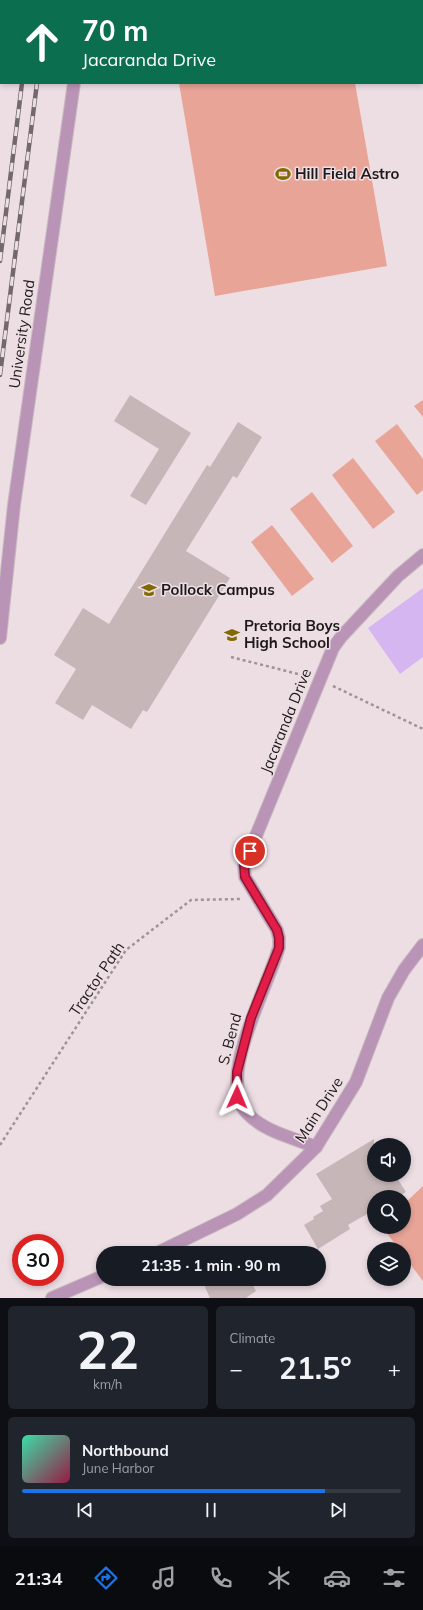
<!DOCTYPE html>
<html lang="en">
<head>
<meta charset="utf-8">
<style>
	:root { --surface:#171b24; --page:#20242c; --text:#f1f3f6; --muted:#9ea1a6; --line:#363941; --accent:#1a73e8 }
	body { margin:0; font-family:Mulish,sans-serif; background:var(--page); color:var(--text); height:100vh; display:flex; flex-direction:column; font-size:15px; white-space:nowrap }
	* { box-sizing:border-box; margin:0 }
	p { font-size:13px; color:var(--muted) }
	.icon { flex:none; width:22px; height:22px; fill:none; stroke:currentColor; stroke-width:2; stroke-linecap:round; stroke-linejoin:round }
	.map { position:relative; height:1298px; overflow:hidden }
	.panel { display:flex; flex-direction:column; gap:8px; padding:8px; background:#0d0f14; flex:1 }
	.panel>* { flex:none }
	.top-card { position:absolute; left:0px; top:0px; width:423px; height:84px; box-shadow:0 2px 6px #0003; background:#0b6e4f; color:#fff; overflow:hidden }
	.tools { position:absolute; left:367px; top:1138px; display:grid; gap:8px }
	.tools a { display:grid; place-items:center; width:44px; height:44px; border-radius:50%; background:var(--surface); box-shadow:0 2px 6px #0003; font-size:20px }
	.speed { position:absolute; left:12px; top:1234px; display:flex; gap:8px; font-size:20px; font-weight:700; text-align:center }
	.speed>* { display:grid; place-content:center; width:52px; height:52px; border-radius:50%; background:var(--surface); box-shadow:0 2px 6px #0003; line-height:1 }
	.speed .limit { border:6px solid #d22; background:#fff; color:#111 }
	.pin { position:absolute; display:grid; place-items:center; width:34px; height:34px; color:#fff; margin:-17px; border:2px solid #fff; border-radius:50%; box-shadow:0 1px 4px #0007 }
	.me { position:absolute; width:44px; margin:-22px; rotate:1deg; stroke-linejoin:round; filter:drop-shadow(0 0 3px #0008) }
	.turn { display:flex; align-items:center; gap:14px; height:84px; padding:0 16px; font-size:18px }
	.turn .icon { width:52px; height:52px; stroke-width:2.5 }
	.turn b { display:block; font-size:28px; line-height:34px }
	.big { font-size:30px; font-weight:700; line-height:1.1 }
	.panel .widget { flex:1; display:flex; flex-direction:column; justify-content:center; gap:6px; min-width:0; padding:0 14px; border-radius:6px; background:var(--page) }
	.panel .dial { align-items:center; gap:0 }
	.dial b { font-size:52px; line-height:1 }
	.song { display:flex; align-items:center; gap:12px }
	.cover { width:48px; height:48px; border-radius:6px; background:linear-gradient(135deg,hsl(160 70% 55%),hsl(340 70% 35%)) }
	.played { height:4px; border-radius:2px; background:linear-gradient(90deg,var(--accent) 80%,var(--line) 80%) }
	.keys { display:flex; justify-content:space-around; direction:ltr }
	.heat { display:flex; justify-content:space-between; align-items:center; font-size:22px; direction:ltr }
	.panel .tiles { flex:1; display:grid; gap:8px; grid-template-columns:1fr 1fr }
	.widget:last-child { grid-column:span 2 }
	.trip { position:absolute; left:96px; top:1246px; width:230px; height:40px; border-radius:20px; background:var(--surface); box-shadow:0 2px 6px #0003; font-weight:700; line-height:40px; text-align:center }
	.menu { display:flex; height:64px; justify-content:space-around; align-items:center; background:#090b0e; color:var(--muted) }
	.menu .icon { width:28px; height:28px }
	.menu .selected { color:var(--accent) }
	.menu b { font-size:18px; color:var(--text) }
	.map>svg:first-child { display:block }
	.green { fill:#e8a497 }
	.water { fill:#d6b6f0 }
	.building { fill:#c6b6b8 }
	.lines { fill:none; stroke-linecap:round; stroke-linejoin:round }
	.service-casing { stroke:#c8bac0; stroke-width:8 }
	.minor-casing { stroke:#c8bac0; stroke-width:14 }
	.path { stroke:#9e9397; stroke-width:2.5; stroke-dasharray:3 3; stroke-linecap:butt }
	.service { stroke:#ba94b6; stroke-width:7 }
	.minor { stroke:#ba94b6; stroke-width:12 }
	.rail-casing { stroke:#72696c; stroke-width:4.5 }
	.rail { stroke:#eddee4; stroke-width:3; stroke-dasharray:9; stroke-linecap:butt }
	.route-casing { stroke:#92132f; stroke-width:10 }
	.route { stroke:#e11d48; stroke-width:7 }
	.labels { text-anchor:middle; stroke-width:3; stroke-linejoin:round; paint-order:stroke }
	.poi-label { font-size:15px; font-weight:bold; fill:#1d181a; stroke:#eddee4; text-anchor:start }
	.street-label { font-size:15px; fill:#1d181a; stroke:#eddee4 }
</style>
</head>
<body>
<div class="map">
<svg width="423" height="1298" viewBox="0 0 423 1298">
	<rect width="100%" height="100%" fill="#eddee4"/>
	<!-- green -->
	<g class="green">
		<polygon points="273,0 341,0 341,1 268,1"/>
		<polygon points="179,83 355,83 387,266 215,296"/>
		<polygon points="423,400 423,417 414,406"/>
		<polygon points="397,424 423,459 423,490 417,495 375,441"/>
		<polygon points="353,458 395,512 373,529 332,475"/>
		<polygon points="312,492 353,546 332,563 290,509"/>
		<polygon points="272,525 314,579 292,596 251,542"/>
		<polygon points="423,1186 423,1281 404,1256 404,1249 399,1249 382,1227 404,1227 404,1204"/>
	</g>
	<!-- water -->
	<polygon class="water" points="423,588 423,657 400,674 368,628"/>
	<!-- building -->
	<g class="building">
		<polygon points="130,395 191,433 146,505 130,496 159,449 114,421"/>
		<polygon points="238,422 262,437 237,478 233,476 186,551 230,578 147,712 143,710 131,729 92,705 83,720 55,703 76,669 54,655 83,608 109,624 207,465 210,467"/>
		<polygon points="374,1139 374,1175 395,1175 406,1192 397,1197 374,1197 374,1210 348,1225 350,1229 318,1249 304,1225 314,1219 313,1217 323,1211 320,1206 332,1199 316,1174"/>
		<polygon points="210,1279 249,1279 256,1291 246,1298 210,1298 205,1287"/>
	</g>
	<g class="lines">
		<!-- service casing -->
		<g class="service-casing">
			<g id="service">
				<polyline points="416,0 417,1"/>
				<polyline points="422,6 423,7"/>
			</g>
		</g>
		<!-- minor casing -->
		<g class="minor-casing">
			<g id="minor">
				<polyline points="85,1 85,0"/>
				<polyline points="0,638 14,505 74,83"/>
				<path d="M316,1147c-22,-9 -51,-15 -68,-33 -34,-32 21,-129 31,-167v-9l-2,-8 -32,-53 -1,-12 89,-217 8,-11 57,-61 25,-21"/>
				<polyline points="157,1253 237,1214 267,1195 316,1147 356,1082 388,998 404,970 423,945"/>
				<polyline points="52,1298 103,1276"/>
			</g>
		</g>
		<!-- path -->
		<g class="path">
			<polyline points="231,657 306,676"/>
			<polyline points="333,686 423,729"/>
			<polyline points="0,1145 126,950 191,900 240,899"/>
		</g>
		<!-- service -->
		<use href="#service" class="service"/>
		<!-- minor -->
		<use href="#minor" class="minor"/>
		<!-- rail casing -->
		<g class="rail-casing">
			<g id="rail">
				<polyline points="6,1 6,0"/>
				<polyline points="33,1 33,0"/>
				<polyline points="47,1 47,0"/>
				<polyline points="0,48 1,40"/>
				<polyline points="0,261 22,83"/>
				<polyline points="0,375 37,83"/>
			</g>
		</g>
		<!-- rail -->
		<use href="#rail" class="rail"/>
	</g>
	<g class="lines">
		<!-- route casing -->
		<g class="route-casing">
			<polyline id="route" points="237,1097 237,1072 251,1018 279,948 279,938 277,930 245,877 244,865 250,851"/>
		</g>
		<!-- route -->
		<use href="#route" class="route"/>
	</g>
	<!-- icons -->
	<defs>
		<g id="stadium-bare" transform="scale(1.2)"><path d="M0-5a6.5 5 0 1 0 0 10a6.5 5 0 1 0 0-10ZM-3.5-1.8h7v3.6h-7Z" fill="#826a03" stroke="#eddee4" stroke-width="2.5" paint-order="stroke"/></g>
		<g id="school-bare" transform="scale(1.2)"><path d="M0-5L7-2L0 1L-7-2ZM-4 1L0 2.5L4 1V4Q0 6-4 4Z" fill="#826a03" stroke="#eddee4" stroke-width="2.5" paint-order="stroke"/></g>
	</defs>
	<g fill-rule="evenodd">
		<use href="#stadium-bare" x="283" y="174"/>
		<use href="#school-bare" x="149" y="590"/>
		<use href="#school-bare" x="232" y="635"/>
	</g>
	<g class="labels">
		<!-- poi labels -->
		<g class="poi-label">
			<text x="295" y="179">Hill Field Astro</text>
			<text x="161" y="595">Pollock Campus</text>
			<text x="244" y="631">Pretoria Boys<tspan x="244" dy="17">High School</tspan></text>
		</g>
		<!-- street labels -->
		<g class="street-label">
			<text transform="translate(22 334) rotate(-82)" y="5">University Road</text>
			<text transform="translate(286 721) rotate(-68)" y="5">Jacaranda Drive</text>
			<text transform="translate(97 979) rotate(-56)" y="5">Tractor Path</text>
			<text transform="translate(230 1039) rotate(-75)" y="5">S. Bend</text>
			<text transform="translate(319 1110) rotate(-57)" y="5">Main Drive</text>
		</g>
	</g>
</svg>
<div class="tools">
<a><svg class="icon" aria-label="sound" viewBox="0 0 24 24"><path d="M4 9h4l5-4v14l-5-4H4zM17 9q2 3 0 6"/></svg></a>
<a><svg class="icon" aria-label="search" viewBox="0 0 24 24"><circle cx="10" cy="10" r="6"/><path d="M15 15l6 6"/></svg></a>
<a><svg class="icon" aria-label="layers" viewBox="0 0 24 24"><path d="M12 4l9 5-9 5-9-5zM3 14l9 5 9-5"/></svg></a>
</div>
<div class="speed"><div class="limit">30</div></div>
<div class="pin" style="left:250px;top:851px;background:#d93025"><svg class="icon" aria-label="arrive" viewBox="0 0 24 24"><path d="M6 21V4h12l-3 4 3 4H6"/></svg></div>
<svg class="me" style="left:237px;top:1097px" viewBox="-20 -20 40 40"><path d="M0-17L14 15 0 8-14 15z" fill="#e11d48" stroke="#fff" stroke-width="4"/></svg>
<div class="trip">21:35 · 1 min · 90 m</div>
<div class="top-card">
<div class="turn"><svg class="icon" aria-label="ahead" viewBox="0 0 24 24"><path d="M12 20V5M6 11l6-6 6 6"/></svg><div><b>70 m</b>Jacaranda Drive</div></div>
</div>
</div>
<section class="panel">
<div class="tiles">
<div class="widget dial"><b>22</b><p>km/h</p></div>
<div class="widget"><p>Climate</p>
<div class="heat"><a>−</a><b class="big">21.5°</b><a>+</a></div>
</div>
<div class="widget">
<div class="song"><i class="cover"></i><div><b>Northbound</b><p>June Harbor</p></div></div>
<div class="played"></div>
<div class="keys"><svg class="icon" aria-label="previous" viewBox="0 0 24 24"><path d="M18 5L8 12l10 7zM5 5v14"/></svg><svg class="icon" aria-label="pause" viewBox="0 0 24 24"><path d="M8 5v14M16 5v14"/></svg><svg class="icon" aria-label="next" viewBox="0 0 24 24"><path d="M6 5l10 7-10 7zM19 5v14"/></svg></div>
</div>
</div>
</section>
<nav class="menu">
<b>21:34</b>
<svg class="icon selected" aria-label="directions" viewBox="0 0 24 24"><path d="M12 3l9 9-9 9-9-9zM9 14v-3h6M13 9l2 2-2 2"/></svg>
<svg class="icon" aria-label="music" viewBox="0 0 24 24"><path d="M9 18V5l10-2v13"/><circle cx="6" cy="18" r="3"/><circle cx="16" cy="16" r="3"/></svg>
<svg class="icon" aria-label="phone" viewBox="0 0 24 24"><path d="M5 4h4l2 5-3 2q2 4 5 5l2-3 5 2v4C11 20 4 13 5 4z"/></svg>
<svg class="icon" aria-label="climate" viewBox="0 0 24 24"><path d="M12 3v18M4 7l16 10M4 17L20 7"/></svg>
<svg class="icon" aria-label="car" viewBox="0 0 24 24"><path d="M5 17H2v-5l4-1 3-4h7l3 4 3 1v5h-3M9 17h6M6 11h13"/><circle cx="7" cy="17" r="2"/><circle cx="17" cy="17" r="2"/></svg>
<svg class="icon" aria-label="filters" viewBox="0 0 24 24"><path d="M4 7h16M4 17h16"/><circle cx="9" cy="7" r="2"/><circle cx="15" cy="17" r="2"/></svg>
</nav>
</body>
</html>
